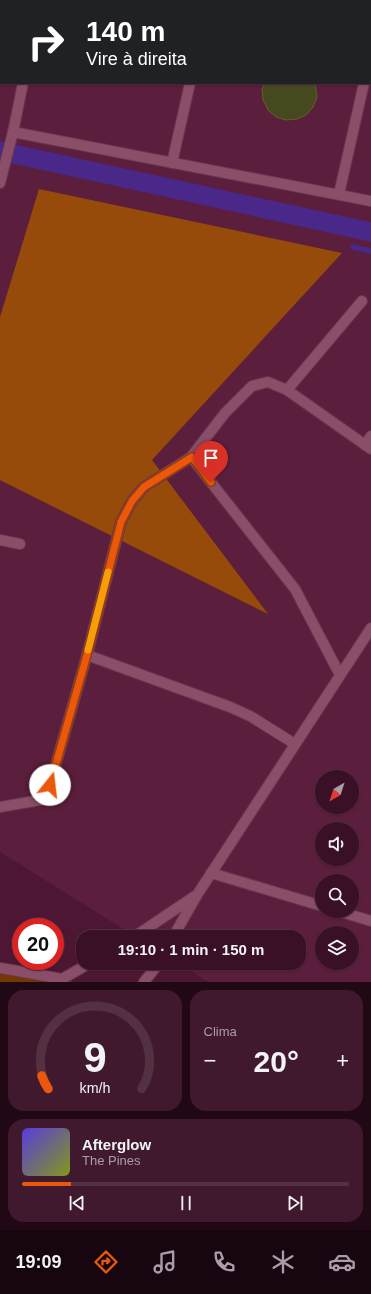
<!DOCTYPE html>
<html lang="pt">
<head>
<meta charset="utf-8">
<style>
	:root { --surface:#3a1026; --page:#41192e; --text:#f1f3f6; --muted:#ab9da7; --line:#543043; --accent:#ea580c }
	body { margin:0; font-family:Arial,sans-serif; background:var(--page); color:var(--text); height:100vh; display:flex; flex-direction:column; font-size:15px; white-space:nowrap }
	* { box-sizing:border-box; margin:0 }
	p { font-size:13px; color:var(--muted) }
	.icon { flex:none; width:22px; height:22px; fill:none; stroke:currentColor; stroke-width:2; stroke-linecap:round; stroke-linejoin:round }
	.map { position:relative; height:982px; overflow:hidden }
	.side { display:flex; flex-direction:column; gap:8px; padding:8px; background:#200915; flex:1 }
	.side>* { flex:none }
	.hud { position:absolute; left:0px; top:0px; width:371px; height:84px; box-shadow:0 1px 3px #0004,0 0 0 1px var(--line); background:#202124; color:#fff; overflow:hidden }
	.needle { width:26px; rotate:219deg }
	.fabs { position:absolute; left:315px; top:770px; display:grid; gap:8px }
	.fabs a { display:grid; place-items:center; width:44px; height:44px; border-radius:50%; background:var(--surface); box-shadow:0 1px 3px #0004,0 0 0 1px var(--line); font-size:20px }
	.speed { position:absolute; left:12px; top:918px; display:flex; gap:8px; font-size:20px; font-weight:700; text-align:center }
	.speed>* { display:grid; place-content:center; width:52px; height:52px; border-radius:50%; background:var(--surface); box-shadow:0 1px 3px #0004,0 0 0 1px var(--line); line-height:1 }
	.speed .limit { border:6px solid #d22; background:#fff; color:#111 }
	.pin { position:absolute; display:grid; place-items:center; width:34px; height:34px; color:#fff; margin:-41px -17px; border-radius:50% 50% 50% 0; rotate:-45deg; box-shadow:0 0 4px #0007 }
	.pin .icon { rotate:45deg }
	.me { position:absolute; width:44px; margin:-22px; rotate:16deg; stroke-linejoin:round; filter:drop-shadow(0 0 3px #0008) }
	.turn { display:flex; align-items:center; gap:14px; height:84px; padding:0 20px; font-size:18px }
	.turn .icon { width:52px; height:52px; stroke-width:2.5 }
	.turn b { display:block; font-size:28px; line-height:34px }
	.big { font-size:30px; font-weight:700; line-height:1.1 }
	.side .widget { flex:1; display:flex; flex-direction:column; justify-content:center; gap:6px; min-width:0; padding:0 14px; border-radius:16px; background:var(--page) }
	.side .dial { align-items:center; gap:0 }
	.dial svg { height:104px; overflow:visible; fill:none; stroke:var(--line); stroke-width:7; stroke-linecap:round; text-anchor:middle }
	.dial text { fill:var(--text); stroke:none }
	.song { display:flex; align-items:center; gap:12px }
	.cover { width:48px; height:48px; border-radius:6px; background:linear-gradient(135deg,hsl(250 70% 55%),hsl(70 70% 35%)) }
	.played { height:4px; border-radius:2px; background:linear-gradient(90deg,var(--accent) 15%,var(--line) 15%) }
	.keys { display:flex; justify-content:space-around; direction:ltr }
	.heat { display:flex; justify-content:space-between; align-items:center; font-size:22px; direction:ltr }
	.side .tiles { flex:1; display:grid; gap:8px; grid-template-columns:1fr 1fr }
	.widget:last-child { grid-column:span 2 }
	.trip { position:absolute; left:76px; top:930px; width:230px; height:40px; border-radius:16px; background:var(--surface); box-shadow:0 1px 3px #0004,0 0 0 1px var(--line); font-weight:700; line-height:40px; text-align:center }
	.tabs { display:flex; height:64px; justify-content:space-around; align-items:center; background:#17060f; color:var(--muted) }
	.tabs .icon { width:28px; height:28px }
	.tabs .on { color:var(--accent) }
	.tabs b { font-size:18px; color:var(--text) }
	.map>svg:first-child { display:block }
	.built { fill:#5b1e3c; fill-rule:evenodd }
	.green { fill:#753700 }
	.forest { fill:#974b0a }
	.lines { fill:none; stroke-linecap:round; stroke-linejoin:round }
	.stream { stroke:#49288a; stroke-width:5.5 }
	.canal { stroke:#49288a; stroke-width:19 }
	.building { fill:#464920; stroke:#5f6321 }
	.minor-casing { stroke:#66394f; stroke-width:12 }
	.minor { stroke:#8b4e69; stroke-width:10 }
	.route-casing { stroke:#983908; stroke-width:10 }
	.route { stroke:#ea580c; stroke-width:7 }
	.slow { stroke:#f59e0b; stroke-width:7 }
</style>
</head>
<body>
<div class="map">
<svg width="371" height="982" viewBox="0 0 371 982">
	<rect width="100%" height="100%" fill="#4d1632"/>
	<!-- built -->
	<path class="built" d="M0,0h371v982h-163l-30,-19h121v-26h-163l-136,-85zM1,1h369v82h-369zM322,777h30v30h-30zM322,829h30v30h-30zM322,881h30v30h-30zM322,933h30v30h-30z"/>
	<!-- green -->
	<polygon class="green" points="0,967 74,982 0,982"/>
	<!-- forest -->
	<polygon class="forest" points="39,189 342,253 152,460 268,614 0,480 0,317"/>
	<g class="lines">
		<!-- stream -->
		<polyline class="stream" points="353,247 371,251"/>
		<!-- canal -->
		<polyline class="canal" points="0,151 371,232"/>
	</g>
	<!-- building -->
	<polygon class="building" points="265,83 315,83 317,97 313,107 306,115 297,119 286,120 276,117 268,110 263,100 262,89"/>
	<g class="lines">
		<!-- minor casing -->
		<g class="minor-casing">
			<g id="minor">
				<polyline points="40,1 40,0"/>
				<polyline points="209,1 209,0"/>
				<polyline points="370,56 371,51"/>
				<polyline points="23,83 13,132 371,201"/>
				<polyline points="172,163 190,83"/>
				<polyline points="0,183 13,132"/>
				<polyline points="339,194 364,83"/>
				<polyline points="287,390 362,301"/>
				<polyline points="365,445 371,436"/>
				<polyline points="191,457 144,487 132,501 121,522 87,655 230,707 250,716 295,744"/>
				<polyline points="0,540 20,544"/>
				<polyline points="340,675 295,589 191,457 225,413 252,386 268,382 287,390 371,449"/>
				<polyline points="0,807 46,799 87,655"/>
				<polyline points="211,873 322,906"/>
				<polyline points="338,911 371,921"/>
				<polyline points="134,937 195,896"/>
				<polyline points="173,937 197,895 371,628"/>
				<polyline points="0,968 62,979 90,963"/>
				<polyline points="144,982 159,963"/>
			</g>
		</g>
		<!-- minor -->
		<use href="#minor" class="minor"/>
	</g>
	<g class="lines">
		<!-- route casing -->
		<g class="route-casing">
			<polyline id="route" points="50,785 87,655 121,522 132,501 144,487 192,457 211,482"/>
		</g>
		<!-- route -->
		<use href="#route" class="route"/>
		<!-- slow -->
		<polyline class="slow" points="88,650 108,572"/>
	</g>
</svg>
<div class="fabs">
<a><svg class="needle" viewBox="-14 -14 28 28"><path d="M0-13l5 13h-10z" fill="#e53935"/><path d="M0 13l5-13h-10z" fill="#ab9da7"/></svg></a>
<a><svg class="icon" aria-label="sound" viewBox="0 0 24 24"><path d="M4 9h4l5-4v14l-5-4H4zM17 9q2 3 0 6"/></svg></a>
<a><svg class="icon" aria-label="search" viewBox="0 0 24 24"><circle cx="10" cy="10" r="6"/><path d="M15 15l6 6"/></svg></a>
<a><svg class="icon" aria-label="layers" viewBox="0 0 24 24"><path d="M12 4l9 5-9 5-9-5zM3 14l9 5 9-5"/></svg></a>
</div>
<div class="speed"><div class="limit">20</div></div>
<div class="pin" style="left:211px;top:482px;background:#d93025"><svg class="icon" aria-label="arrive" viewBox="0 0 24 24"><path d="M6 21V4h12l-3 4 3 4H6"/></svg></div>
<svg class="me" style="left:50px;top:785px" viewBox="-20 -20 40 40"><circle r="19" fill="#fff"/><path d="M0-13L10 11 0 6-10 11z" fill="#ea580c"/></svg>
<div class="trip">19:10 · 1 min · 150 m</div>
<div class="hud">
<div class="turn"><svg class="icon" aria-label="right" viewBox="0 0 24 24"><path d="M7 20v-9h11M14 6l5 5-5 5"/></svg><div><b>140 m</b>Vire à direita</div></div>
</div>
</div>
<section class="side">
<div class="tiles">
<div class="widget dial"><svg viewBox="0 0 100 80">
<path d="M14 69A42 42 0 1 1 86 69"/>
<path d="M14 69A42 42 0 0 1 9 59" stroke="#ea580c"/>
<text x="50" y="56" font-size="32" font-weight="700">9</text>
<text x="50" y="72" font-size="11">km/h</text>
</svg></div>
<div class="widget"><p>Clima</p>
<div class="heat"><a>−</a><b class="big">20°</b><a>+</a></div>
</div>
<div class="widget">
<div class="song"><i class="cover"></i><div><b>Afterglow</b><p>The Pines</p></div></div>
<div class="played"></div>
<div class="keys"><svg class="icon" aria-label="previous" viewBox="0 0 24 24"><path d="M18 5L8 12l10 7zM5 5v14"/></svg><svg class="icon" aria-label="pause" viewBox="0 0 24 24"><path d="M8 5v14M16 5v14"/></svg><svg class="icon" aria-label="next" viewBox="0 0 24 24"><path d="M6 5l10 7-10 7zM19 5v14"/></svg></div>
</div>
</div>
</section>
<nav class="tabs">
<b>19:09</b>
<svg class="icon on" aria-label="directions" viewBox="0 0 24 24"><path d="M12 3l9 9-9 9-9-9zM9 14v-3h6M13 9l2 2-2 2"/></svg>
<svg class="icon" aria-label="music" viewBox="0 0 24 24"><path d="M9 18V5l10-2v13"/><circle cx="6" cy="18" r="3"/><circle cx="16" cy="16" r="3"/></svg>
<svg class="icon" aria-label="phone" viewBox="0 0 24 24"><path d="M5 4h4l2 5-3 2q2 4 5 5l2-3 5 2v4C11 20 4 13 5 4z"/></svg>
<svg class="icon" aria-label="climate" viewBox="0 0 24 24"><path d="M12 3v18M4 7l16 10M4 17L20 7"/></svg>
<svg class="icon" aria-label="car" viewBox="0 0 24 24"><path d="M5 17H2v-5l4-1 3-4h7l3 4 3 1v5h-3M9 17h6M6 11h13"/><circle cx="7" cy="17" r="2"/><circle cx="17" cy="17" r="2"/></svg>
</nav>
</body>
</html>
